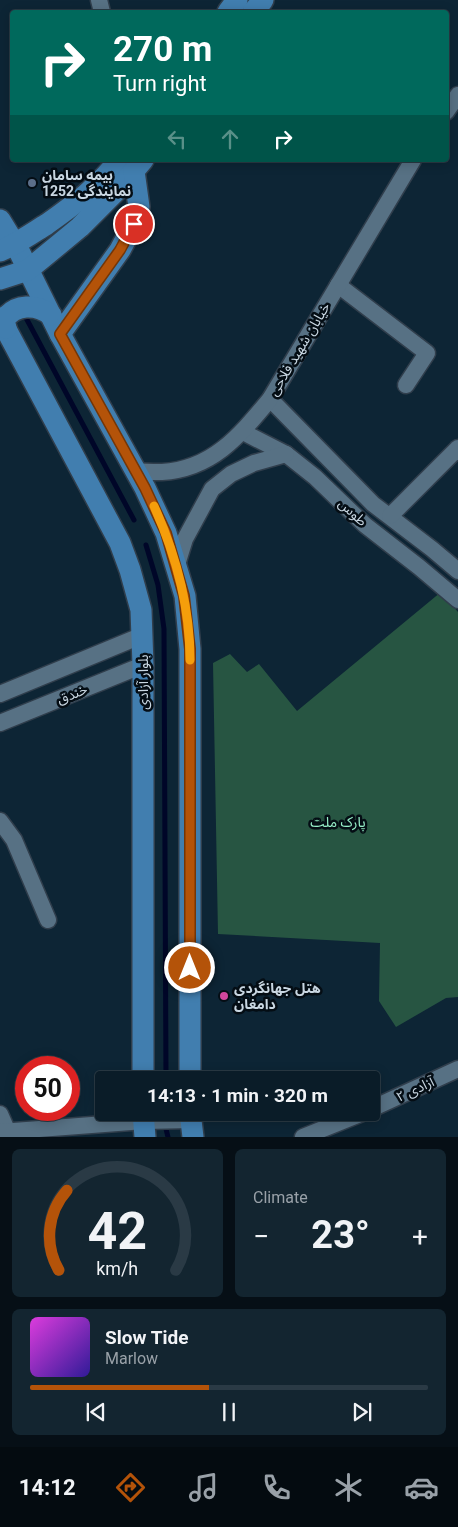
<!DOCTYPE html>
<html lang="en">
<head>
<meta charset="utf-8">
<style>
	:root { --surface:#0a1c28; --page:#132530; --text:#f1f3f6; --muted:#99a1a8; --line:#2a3a45; --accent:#b45309 }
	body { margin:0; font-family:Roboto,"Noto Sans Arabic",sans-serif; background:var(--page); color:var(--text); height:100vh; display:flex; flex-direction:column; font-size:19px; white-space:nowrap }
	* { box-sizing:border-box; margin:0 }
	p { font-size:16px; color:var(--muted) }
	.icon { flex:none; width:28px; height:28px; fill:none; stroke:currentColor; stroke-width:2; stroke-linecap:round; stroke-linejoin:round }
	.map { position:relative; height:1137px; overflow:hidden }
	.side { display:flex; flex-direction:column; gap:12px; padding:12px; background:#060f16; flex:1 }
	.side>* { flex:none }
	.hud { position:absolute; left:10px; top:10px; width:439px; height:152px; border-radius:5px; box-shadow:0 2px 12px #0003,0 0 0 1px var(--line); background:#00695c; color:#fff; overflow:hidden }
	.speed { position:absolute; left:15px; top:1056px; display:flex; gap:10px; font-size:25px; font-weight:700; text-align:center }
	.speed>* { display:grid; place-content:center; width:65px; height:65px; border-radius:50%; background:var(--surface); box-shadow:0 2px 12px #0003,0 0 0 1px var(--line); line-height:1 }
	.speed .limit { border:8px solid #d22; background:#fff; color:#111 }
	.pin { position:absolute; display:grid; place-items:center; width:42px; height:42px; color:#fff; margin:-21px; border:2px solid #fff; border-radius:50%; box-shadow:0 1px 5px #0007 }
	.me { position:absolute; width:55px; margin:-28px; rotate:0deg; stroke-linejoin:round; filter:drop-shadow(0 0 4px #0008) }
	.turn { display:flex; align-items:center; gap:18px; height:105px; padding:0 20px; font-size:22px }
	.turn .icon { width:65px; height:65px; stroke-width:2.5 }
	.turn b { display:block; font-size:35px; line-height:42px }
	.lanes { display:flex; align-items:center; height:48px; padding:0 20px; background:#0003; justify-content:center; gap:25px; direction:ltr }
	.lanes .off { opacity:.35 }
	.big { font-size:38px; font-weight:700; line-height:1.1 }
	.side .tile { flex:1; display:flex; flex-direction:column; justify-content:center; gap:8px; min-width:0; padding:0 18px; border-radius:8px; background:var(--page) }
	.side .dial { align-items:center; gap:0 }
	.dial svg { height:130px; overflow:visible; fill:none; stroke:var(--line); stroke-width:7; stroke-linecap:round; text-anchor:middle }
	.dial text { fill:var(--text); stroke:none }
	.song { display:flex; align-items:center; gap:15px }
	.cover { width:60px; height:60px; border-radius:8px; background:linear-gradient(135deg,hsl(300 70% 55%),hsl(250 70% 35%)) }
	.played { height:5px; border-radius:2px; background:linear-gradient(90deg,var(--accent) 45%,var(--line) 45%) }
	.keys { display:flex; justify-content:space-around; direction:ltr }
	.heat { display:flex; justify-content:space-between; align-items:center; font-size:28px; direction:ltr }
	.side .tiles { flex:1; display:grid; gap:12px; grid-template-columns:1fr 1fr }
	.tile:last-child { grid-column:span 2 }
	.trip { position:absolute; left:95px; top:1071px; width:285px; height:50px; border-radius:5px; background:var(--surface); box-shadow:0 2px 12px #0003,0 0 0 1px var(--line); font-weight:700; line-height:50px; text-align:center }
	.tab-bar { display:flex; height:80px; justify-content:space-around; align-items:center; background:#040b10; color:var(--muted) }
	.tab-bar .icon { width:35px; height:35px }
	.tab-bar .current { color:var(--accent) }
	.tab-bar b { font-size:22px; color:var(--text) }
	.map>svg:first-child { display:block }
	.green { fill:#275542 }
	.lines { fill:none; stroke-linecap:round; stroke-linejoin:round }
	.stream { stroke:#000628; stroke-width:5 }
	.minor-casing { stroke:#303e4c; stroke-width:19 }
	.major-casing { stroke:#303e4c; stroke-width:24 }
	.minor { stroke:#577184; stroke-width:16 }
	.major { stroke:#417eaf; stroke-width:21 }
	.route-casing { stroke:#753606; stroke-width:12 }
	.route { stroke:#b45309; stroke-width:9 }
	.slow { stroke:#f59e0b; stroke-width:9 }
	.service-dot { fill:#5c6f8a; stroke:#040d14; stroke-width:2 }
	.hotel-dot { fill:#d1479c; stroke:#040d14; stroke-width:2 }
	.labels { text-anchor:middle; stroke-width:5; stroke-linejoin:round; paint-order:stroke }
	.poi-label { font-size:14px; font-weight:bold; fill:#c9d7e2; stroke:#040d14; text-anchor:start }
	.street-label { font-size:14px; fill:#c9d7e2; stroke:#040d14 }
	.park-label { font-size:14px; fill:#97f0c9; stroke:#040d14 }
</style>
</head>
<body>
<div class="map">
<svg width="458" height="1137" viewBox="0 0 458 1137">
	<rect width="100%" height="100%" fill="#0d2535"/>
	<!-- green -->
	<polygon class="green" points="441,592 458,612 458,997 446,998 396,1027 379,1001 380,943 218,934 213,663 230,654 247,672 259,664 297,711"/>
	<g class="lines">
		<!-- stream -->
		<g class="stream">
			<polyline points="25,316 134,520"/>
			<polyline points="146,545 158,585 164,629 166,1080"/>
			<polyline points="166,1129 168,1137"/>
		</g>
		<!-- minor casing -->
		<g class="minor-casing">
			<g id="minor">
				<polyline points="99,0 102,12"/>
				<polyline points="446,112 458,95"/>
				<polyline points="338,285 427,353 406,385"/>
				<polyline points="270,399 373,504 432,549 458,571"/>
				<polyline points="243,432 286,454 315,477 365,525 419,567 458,600"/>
				<path d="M135,471c9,1 18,1 27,1 51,-3 78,-37 108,-73l143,-239"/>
				<polyline points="390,516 458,448"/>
				<polyline points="176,568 185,539 212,489 231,474 254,463 286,454"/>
				<polyline points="0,694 143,635"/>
				<polyline points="0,723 143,665"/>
				<polyline points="0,821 14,840 48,920"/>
				<polyline points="371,1109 458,1069"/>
				<polyline points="0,1114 7,1130"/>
				<polyline points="0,1132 144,1121 190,1120"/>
				<polyline points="303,1137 365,1112"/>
			</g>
		</g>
		<!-- major casing -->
		<g class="major-casing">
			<g id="major">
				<polyline points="228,12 237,0"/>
				<polyline points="253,12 263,0"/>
				<polyline points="0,220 19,251 60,334 145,488 166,533 185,596 190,649 190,1080"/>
				<path d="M0,251c17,-7 31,-17 47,-27 27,-19 52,-38 72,-64"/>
				<polyline points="0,279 28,270 80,227 121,186 143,160"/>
				<polyline points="0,318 120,543 130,570 141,610 143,665 143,1080"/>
				<path d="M6,328l-2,-8c11,-17 33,-16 47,-5"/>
				<polyline points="60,334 120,250 134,224 139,207 134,171"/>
				<polyline points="143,1112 145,1137"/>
				<polyline points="190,1112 193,1137"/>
			</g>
		</g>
		<!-- minor -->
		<use href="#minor" class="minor"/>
		<!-- major -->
		<use href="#major" class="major"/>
	</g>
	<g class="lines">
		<!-- route casing -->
		<g class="route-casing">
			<polyline id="route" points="134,224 120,250 60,334 145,488 166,533 184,596 190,649 190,968"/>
		</g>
		<!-- route -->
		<use href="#route" class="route"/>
		<!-- slow -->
		<path class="slow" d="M154,506c22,49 36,100 36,154"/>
	</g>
	<!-- markers -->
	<circle class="service-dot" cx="32" cy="183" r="5"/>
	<circle class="hotel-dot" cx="224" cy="996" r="5"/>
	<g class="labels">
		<!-- poi labels -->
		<g class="poi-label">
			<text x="42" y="180">بیمه سامان<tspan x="42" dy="16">نمایندگی 1252</tspan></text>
			<text x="234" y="993">هتل جهانگردى<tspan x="234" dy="16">دامغان</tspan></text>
		</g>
		<!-- street labels -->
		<g class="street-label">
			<text transform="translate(299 349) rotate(-59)" y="5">خیابان شهید فلاحی</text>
			<text transform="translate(353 512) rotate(43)" y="5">طوس</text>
			<text transform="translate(143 682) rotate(-90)" y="5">بلوار آزادی</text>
			<text transform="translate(72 694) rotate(-22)" y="5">خندق</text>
			<text transform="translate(415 1089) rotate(-25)" y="5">آزادی ۲</text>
		</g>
		<!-- park labels -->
		<g class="park-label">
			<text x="338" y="827">پارک ملت</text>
		</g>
	</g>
</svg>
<div class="speed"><div class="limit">50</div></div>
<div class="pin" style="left:134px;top:224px;background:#d93025"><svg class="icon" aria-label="arrive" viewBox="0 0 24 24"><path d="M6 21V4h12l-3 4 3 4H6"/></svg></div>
<svg class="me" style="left:190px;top:968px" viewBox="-20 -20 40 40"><circle r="17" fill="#b45309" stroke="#fff" stroke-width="3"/><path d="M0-11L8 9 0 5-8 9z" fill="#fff"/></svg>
<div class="trip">14:13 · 1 min · 320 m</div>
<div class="hud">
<div class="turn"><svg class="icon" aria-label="right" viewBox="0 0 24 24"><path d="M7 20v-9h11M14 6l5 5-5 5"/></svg><div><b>270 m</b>Turn right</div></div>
<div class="lanes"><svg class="icon off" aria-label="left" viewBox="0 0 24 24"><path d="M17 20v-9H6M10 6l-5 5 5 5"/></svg><svg class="icon off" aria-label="ahead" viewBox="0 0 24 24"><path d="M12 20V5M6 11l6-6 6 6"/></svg><svg class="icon" aria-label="right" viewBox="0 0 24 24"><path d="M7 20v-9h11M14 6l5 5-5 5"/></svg></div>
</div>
</div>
<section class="side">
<div class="tiles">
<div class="tile dial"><svg viewBox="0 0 100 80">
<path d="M14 69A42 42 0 1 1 86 69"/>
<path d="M14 69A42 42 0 0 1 19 20" stroke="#b45309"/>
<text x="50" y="56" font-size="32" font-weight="700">42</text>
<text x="50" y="72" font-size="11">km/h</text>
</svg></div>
<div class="tile"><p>Climate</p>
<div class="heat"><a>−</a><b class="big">23°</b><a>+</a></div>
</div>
<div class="tile">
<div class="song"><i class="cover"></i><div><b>Slow Tide</b><p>Marlow</p></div></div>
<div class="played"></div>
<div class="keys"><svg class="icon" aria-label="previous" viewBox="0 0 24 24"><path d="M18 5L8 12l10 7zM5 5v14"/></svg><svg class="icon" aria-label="pause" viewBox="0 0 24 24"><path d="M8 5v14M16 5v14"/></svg><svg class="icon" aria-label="next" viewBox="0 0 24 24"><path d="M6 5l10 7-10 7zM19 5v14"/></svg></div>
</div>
</div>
</section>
<nav class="tab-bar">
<b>14:12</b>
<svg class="icon current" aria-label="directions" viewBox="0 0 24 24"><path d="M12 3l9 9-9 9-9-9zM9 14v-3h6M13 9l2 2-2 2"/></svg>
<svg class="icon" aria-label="music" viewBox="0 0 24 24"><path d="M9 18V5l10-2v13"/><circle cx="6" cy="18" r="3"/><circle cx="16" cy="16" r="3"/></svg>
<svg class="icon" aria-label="phone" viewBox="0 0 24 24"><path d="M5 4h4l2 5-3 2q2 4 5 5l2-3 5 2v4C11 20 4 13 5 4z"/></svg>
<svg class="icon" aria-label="climate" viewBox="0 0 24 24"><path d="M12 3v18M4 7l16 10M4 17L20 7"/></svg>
<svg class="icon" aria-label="car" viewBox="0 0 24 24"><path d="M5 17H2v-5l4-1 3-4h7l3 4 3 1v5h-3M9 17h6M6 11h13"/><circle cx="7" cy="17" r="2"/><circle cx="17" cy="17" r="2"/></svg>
</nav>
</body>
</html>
